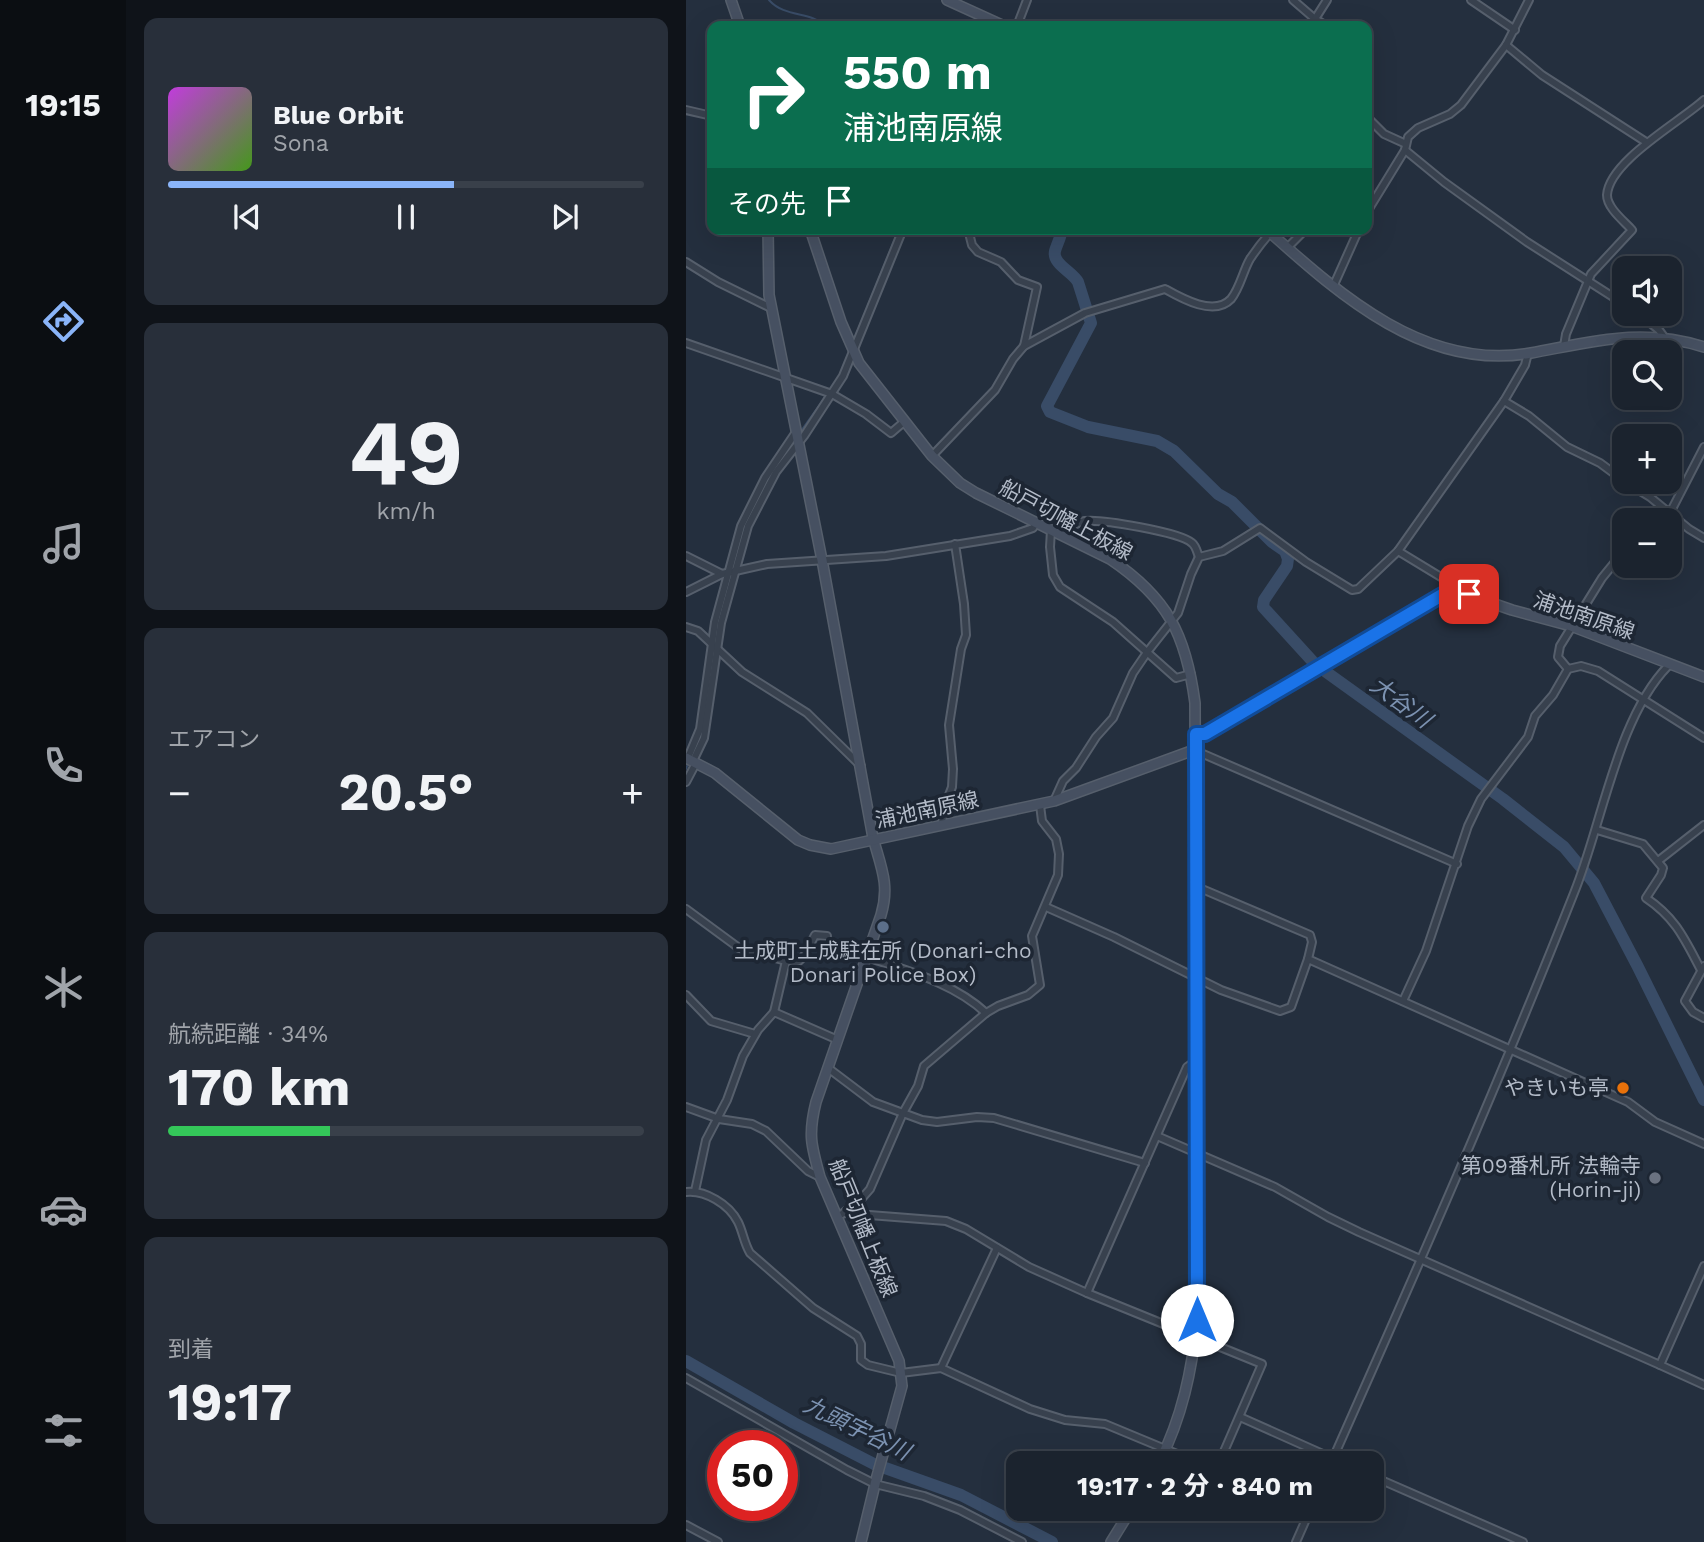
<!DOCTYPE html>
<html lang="ja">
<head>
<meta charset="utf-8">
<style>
	:root { --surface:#1b232e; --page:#282f3a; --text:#f1f3f6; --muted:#a0a4aa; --line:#39404a; --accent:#8ab4f8 }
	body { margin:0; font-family:"Work Sans","Noto Sans JP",sans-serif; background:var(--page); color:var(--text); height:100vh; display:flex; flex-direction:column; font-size:26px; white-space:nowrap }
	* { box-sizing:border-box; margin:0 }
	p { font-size:23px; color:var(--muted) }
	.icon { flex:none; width:38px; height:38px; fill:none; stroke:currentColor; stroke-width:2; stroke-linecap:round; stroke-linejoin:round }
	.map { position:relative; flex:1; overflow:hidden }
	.drawer { display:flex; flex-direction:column; gap:18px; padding:18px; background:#0f1319; width:560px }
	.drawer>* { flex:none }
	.guide { position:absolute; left:21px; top:21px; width:665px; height:214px; border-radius:14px; box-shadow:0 7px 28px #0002,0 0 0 2px var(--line); background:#0b6e4f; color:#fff; overflow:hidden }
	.fabs { position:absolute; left:926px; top:256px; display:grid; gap:14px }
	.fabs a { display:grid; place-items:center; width:70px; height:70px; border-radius:14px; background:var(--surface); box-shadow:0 7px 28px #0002,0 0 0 2px var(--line); font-size:35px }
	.speed { position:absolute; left:21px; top:1430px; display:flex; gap:14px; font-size:35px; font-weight:700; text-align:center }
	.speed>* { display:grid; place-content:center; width:91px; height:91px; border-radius:50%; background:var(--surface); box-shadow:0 7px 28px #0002,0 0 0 2px var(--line); line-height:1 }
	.speed .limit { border:10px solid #d22; background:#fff; color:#111 }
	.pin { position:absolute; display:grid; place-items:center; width:60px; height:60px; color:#fff; margin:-30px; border-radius:14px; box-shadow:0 4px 10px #0006 }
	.me { position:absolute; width:77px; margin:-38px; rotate:0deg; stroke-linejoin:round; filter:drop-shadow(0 0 5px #0008) }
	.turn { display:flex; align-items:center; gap:24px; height:147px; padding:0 21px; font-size:32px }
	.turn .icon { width:91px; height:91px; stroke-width:2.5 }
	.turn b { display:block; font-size:49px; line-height:60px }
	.then { display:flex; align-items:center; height:66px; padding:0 21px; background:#0003; gap:14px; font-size:26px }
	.big { font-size:52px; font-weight:700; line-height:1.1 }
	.drawer .widget { flex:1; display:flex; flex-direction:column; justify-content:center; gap:10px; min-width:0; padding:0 24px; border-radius:14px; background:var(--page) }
	.drawer .dial { align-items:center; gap:0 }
	.dial b { font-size:91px; line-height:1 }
	.song { display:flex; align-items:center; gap:21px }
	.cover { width:84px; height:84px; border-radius:10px; background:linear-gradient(135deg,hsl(290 70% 55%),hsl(100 70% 35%)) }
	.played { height:7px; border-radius:4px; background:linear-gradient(90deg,var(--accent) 60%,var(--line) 60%) }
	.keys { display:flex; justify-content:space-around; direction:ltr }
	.heat { display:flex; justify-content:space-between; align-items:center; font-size:38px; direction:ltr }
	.charge { height:10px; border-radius:5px; background:linear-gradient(90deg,#34c759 34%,var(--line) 0) }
	.trip { position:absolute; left:320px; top:1451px; width:378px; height:70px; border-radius:14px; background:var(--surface); box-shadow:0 7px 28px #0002,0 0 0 2px var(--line); font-weight:700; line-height:70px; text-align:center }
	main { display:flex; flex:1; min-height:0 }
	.tab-bar { display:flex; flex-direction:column; width:126px; justify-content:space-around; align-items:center; background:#0b0e12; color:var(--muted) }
	.tab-bar .icon { width:49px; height:49px }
	.tab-bar .selected { color:var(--accent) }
	.tab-bar b { font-size:32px; color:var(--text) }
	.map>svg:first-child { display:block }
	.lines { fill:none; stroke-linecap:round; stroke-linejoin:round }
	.stream { stroke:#394c67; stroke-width:2 }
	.river { stroke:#394c67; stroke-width:12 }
	.street-casing { stroke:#565f6c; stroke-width:10 }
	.secondary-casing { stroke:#565f6c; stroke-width:12 }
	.street { stroke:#38414e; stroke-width:6 }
	.secondary { stroke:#465061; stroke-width:9 }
	.route-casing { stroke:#114b97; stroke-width:18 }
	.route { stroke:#1a73e8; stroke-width:12 }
	.service-dot { fill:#5c6f8a; stroke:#1d2633; stroke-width:2.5 }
	.food-dot { fill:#e8710a; stroke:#1d2633; stroke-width:2.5 }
	.worship-dot { fill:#6b7280; stroke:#1d2633; stroke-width:2.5 }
	.labels { text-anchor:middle; stroke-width:7; stroke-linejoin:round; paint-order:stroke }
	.street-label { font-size:21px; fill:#b4bcc9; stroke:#1d2633 }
	.poi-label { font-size:21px; fill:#b4bcc9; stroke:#1d2633; text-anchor:end }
	.water-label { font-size:23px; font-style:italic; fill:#7c92b1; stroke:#1d2633 }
</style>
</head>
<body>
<main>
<nav class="tab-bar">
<b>19:15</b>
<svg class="icon selected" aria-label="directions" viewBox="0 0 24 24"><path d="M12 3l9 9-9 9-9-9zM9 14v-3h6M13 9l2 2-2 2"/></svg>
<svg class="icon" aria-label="music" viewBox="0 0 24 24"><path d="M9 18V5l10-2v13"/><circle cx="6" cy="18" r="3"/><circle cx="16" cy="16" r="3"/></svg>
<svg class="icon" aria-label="phone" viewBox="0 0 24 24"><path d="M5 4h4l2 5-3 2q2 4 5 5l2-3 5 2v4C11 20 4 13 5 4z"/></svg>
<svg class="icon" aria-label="climate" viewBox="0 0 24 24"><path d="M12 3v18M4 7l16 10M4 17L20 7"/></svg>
<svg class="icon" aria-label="car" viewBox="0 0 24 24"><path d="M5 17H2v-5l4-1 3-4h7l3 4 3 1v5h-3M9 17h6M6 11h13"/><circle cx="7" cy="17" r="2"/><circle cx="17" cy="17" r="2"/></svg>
<svg class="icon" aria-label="filters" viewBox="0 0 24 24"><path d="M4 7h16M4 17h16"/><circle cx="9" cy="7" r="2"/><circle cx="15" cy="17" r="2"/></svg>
</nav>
<section class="drawer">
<div class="widget">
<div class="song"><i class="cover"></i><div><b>Blue Orbit</b><p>Sona</p></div></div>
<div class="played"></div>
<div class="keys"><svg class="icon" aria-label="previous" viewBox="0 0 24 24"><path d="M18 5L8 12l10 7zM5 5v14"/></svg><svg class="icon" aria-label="pause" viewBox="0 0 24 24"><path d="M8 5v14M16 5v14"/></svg><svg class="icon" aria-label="next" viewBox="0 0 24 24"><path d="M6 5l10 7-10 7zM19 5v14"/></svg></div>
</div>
<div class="widget dial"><b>49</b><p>km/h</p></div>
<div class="widget"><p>エアコン</p>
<div class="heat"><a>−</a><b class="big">20.5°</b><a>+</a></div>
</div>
<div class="widget"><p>航続距離 · 34%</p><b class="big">170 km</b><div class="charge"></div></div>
<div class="widget"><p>到着</p><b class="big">19:17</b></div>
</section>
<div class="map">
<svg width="1018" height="1542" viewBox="0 0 1018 1542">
	<rect width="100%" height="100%" fill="#242f3e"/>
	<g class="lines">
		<!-- stream -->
		<g class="stream">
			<path d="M83,0c16,18 41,11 57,26"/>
			<polyline points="170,335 213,229"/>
			<polyline points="115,431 140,396"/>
			<polyline points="93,463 108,442"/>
			<polyline points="49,561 58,529"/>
			<polyline points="0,769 1,766"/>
		</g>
		<!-- river -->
		<g class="river">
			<path d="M376,229c-1,8 -5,15 -7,22 -3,13 18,21 23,31l13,41 -44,83 3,6 38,15 69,14 17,10 44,43 14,8 40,40 13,9 3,8 -1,7 -23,34 -1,7 52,57 188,135 61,48 30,36 44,84 66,133"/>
			<polyline points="0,1361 108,1423 188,1464 275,1495 366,1542"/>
		</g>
		<!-- street casing -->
		<g class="street-casing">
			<g id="street">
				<polyline points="607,0 629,19"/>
				<polyline points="641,0 629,19 641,26"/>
				<polyline points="785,0 829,30"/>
				<polyline points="331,26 341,0"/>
				<polyline points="820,45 856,75 960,142"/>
				<polyline points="0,110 26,116"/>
				<polyline points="681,117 698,134 720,144"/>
				<polyline points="719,150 758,182 841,242 938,304"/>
				<polyline points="681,212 719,150 722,137 732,128 764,114 775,105 820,45 843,0"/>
				<polyline points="282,229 286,245 292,252 315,262 332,280 351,287 338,346"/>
				<polyline points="601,248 620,229"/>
				<polyline points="0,262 32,282 85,308"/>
				<polyline points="647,287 673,229"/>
				<polyline points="952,313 973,330 978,337"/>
				<polyline points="0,343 146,394 180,414 205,433 219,421"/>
				<path d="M878,346l2,-12 25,-60 41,-44c-8,-9 -25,-22 -25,-35 2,-34 73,-73 97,-95"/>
				<polyline points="818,401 843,416 881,447 914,463 941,483 964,497 1003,529 1018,538"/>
				<path d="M246,456l63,-66 18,-31 11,-13 61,-33 80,-24c16,9 49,28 66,10 9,-11 12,-28 19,-40 6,-9 13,-18 20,-26"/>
				<polyline points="977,520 984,513 1018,447"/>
				<polyline points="365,530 364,547 367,575 374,587 427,622 490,678 505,674"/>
				<path d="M377,535c4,-8 13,-12 22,-14 16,-2 95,11 107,22 4,3 5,9 7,14"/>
				<polyline points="712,551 768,585 771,591"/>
				<polyline points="0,556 36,574"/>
				<polyline points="0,592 36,574 81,564 200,556 324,536 347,528 350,523"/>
				<polyline points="0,627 12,631 56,672 121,713 175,766"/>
				<polyline points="882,669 872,657 874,646 916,578 938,551"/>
				<polyline points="508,750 771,864"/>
				<polyline points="1,760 14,729 29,622 55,526 79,478 110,432"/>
				<polyline points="7,761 18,738 35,623 62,526 90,472 118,436 157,376 217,229"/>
				<polyline points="0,782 10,763"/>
				<polyline points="368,801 377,781 390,768 410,737 427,718 447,673 462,651 492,613 505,574 513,557 537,551 574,528 620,562 666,590 672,589 712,551 818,401 839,365 842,353"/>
				<polyline points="256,823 258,808 266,787 267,769 263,725 275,649 280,635 278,604 269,544"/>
				<path d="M911,830l46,14 20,24 -2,7 -15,23c30,20 39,42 55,72"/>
				<polyline points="972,861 1018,825"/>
				<polyline points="509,886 624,935 626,942 622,959 942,1102 969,1122 1018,1144"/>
				<polyline points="360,907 428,937 535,990 594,1011 605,1007 622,959"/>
				<polyline points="0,909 53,948 100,961 113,961 118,956 129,935 141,936"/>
				<path d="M181,957c41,14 87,26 119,56"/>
				<polyline points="1018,966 999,1001 1007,1012 1018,1018"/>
				<polyline points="0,995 25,1021 69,1034"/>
				<polyline points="717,1001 740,951 782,826 795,799 842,737 849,716 867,695 882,669 895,666 912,671 1018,738"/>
				<polyline points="88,1012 100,961"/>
				<polyline points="142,1068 187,1102 236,1120 251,1122 291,1117 308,1118 459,1163"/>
				<polyline points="0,1107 33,1119 66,1124 80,1131 122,1171 134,1177"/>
				<polyline points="471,1136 589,1187 642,1217 673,1232 974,1365"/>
				<polyline points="9,1191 20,1140 41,1100 57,1056 72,1030 88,1012 152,1040"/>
				<path d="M0,1192c19,-2 43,12 52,30 5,10 6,21 12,31l63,55 44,28 4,8v16l7,5 33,8 40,-5 89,41 35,11 40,4 94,39"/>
				<polyline points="158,1213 260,1221 280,1229 343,1267 401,1293 576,1364 533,1463"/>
				<polyline points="156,1214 177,1197 184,1189 217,1113 232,1086 238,1066 300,1013 312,1006 342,995 354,985 346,936 372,875 373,854 370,839 356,821 354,805"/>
				<polyline points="1018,1266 974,1365 1018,1385"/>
				<polyline points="401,1293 501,1067 511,1060"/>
				<polyline points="255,1368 311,1248"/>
				<polyline points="0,1378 161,1470 189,1484 238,1496 274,1510 336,1542"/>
				<polyline points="554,1417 657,1463"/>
				<path d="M645,1463c84,-189 167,-378 243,-570 28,-68 43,-175 94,-227"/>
				<polyline points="686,1476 837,1542"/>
				<polyline points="0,1525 32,1542"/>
				<polyline points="610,1542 625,1508"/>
			</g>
		</g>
		<!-- secondary casing -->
		<g class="secondary-casing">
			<g id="secondary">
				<polyline points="45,0 54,26"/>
				<polyline points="261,0 318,26"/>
				<path d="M82,229l1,66 53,265 51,278c8,29 17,47 8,77l-65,187c-8,32 -5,43 4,75l79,184 3,25 -25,90 -16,66"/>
				<path d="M124,229l31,93 18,41 73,93 28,27 16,10 134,66c58,39 76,76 85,144l2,617c-5,51 -15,97 -38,143"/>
				<path d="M580,229c73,65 159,143 265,124 61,-11 111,-26 173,-6"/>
				<polyline points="510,734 519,734 627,673 733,608 756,595 771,591 826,610 885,626 1018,677"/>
				<polyline points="0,758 29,773 112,840 124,845 145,849 368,801 508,750"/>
				<polyline points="425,1542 446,1508"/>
			</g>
		</g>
		<!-- street -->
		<use href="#street" class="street"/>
		<!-- secondary -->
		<use href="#secondary" class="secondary"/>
	</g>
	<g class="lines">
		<!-- route casing -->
		<g class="route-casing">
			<polyline id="route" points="511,1320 510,734 519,734 756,595 771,591 783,594"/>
		</g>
		<!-- route -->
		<use href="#route" class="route"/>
	</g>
	<!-- markers -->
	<circle class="service-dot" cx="197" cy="927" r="7"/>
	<circle class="food-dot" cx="937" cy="1088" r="7"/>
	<circle class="worship-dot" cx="969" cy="1178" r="7"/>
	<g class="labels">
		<!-- street labels -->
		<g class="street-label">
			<text transform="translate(380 520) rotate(28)" y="7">船戸切幡上板線</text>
			<text transform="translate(898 616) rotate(19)" y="7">浦池南原線</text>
			<text transform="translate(241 810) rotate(-12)" y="7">浦池南原線</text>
			<text transform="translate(177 1228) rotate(68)" y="7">船戸切幡上板線</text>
		</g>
		<!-- poi labels -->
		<g class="poi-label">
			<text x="197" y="958" text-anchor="middle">土成町土成駐在所 (Donari-cho<tspan x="197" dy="24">Donari Police Box)</tspan></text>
			<text x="923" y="1095">やきいも亭</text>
			<text x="955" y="1173">第09番札所 法輪寺<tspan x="955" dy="24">(Horin-ji)</tspan></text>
		</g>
		<!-- water labels -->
		<g class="water-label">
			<text transform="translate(715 702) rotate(36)" y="8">大谷川</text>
			<text transform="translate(171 1428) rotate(26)" y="8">九頭宇谷川</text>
		</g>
	</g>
</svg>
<div class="fabs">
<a><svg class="icon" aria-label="sound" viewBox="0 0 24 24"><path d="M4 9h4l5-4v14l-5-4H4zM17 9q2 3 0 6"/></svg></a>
<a><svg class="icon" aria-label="search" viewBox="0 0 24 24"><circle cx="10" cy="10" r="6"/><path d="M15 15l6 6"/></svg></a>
<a>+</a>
<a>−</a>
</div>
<div class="speed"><div class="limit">50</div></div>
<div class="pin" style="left:783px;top:594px;background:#d93025"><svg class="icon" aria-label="arrive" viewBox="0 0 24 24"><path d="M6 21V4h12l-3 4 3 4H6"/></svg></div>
<svg class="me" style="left:511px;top:1320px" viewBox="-20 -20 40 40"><circle r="19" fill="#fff"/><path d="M0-13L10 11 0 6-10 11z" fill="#1a73e8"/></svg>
<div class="trip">19:17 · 2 分 · 840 m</div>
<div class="guide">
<div class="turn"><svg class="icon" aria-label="right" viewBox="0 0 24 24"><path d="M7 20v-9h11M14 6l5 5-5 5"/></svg><div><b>550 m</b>浦池南原線</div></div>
<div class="then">その先<svg class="icon" aria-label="arrive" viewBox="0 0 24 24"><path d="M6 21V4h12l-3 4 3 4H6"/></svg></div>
</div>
</div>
</main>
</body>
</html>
